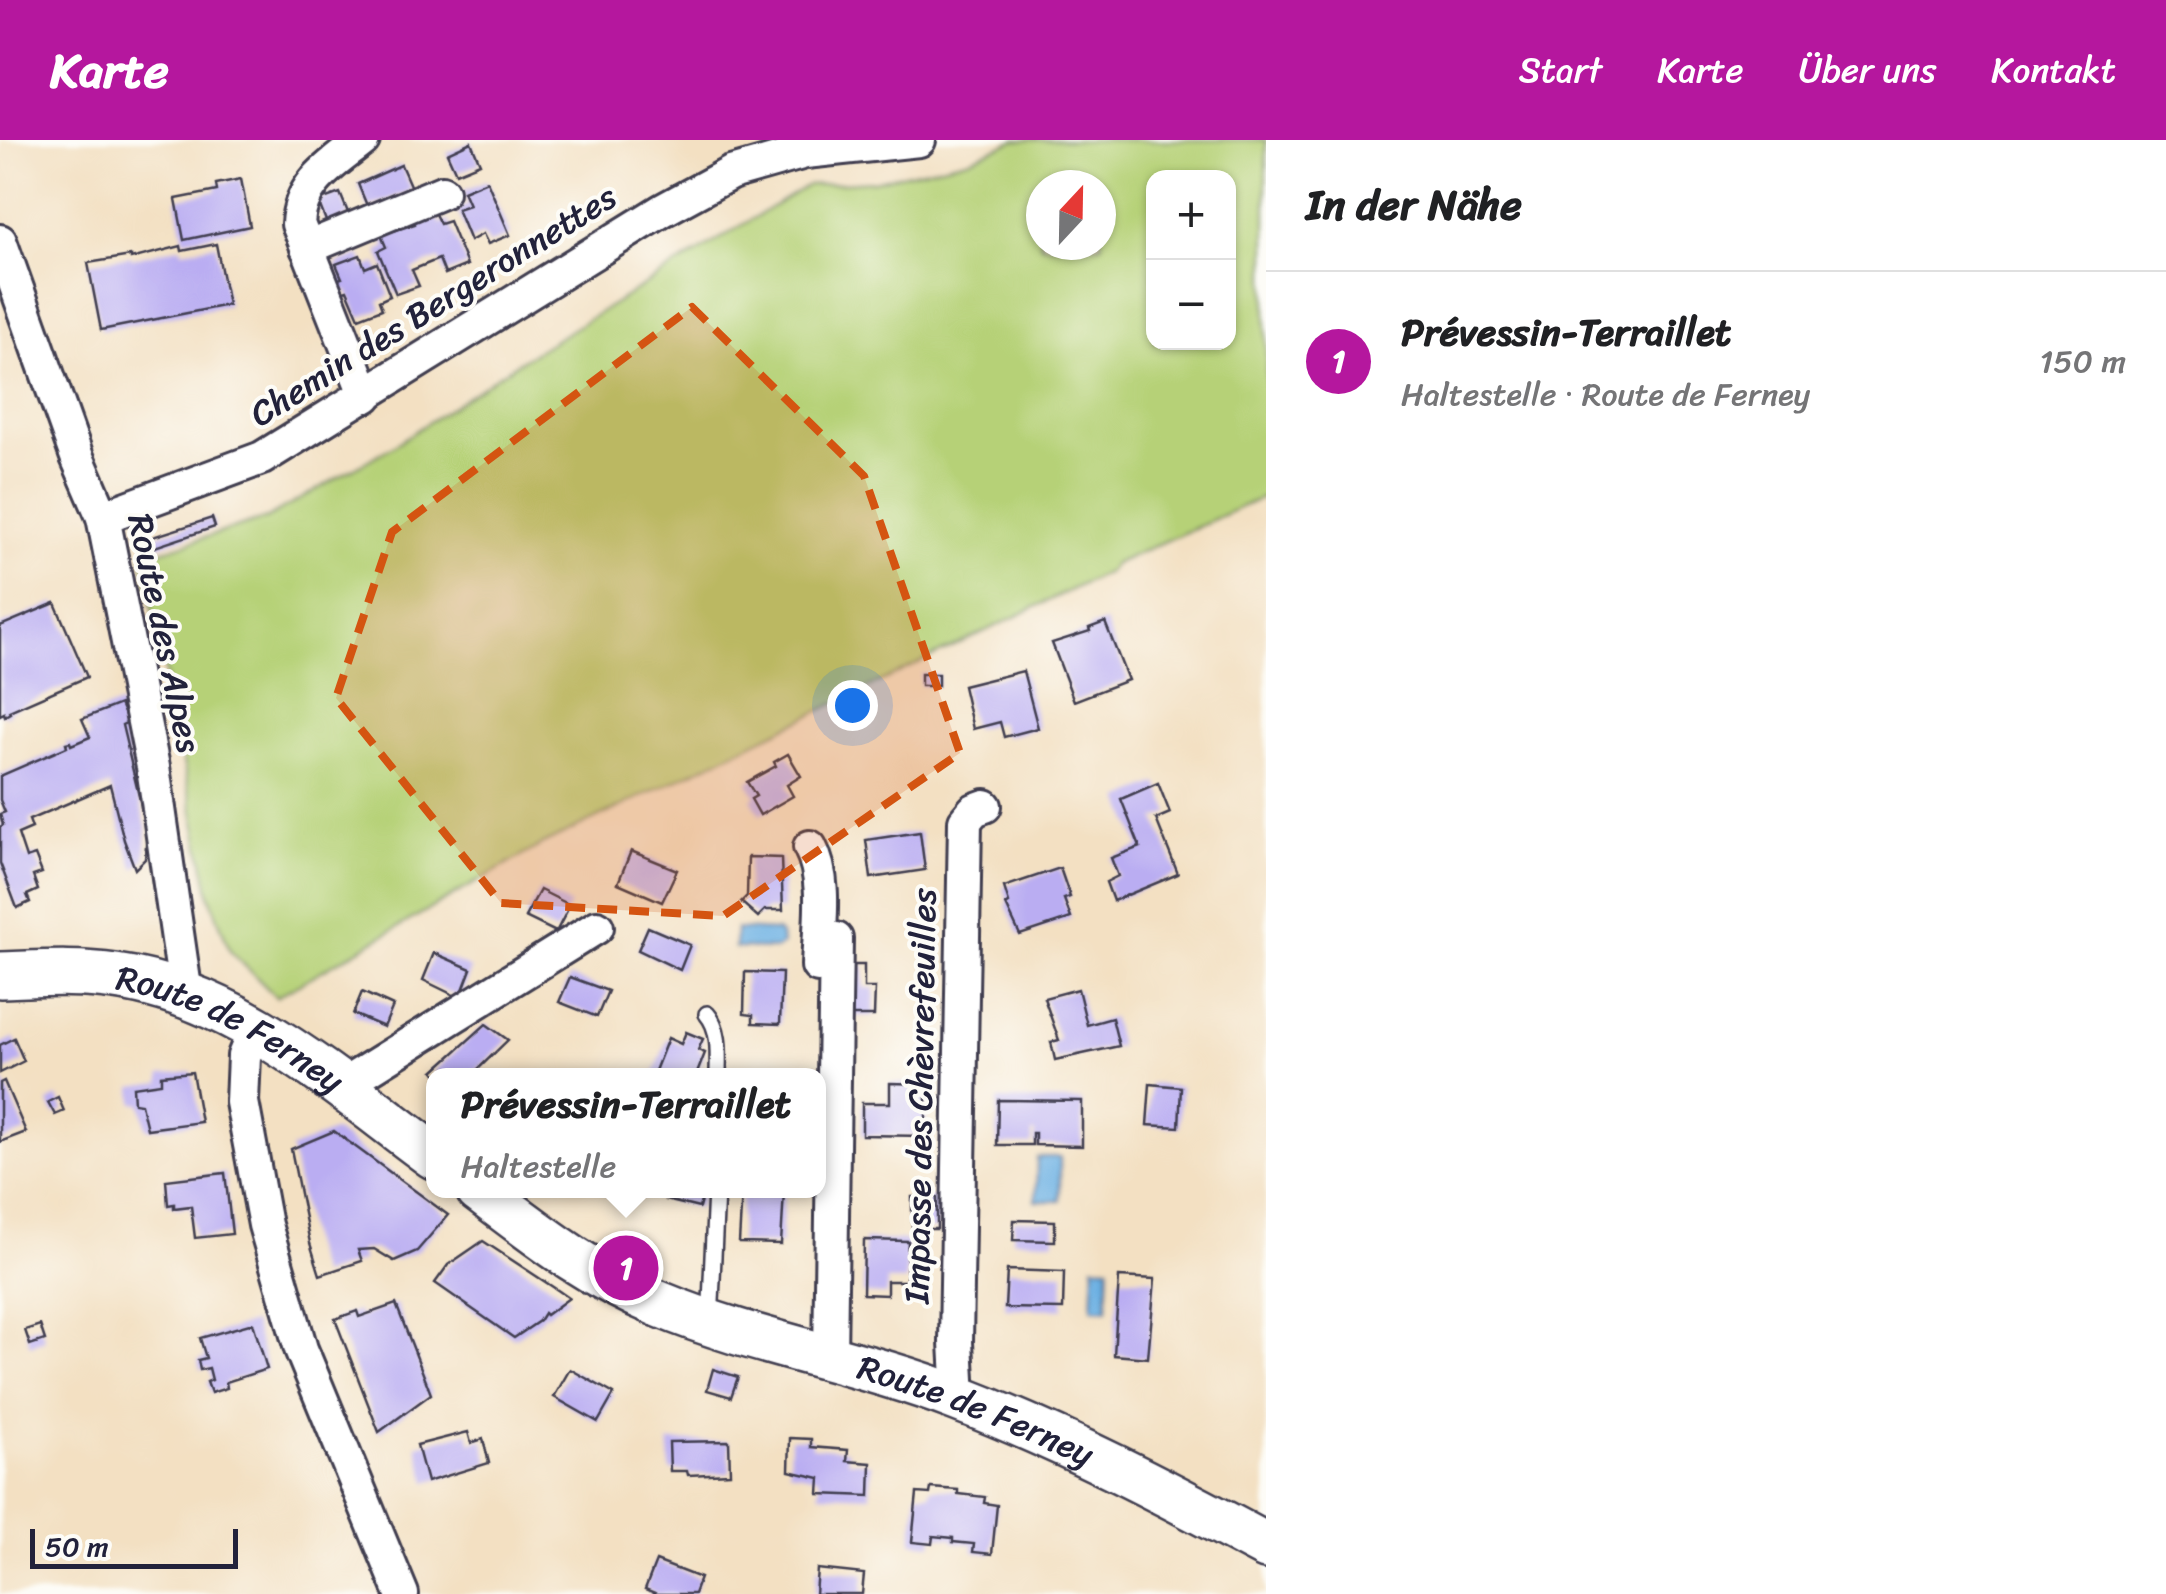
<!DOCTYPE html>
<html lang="de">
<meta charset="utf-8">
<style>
body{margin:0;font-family:Sriracha,sans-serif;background:#f6f6f6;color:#202124}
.controls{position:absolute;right:30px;top:30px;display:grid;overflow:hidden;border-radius:20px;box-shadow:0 2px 8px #0004}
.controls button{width:90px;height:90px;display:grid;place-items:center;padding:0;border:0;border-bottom:2px solid #e0e0e0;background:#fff;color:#202124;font:50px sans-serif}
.compass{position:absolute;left:1026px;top:30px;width:90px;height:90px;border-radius:50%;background:#fff;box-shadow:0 2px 8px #0004;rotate:22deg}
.scale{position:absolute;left:30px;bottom:25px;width:208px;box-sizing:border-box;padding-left:10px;border:5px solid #22223b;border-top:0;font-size:28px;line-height:35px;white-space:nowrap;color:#22223b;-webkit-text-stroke:8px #fdfcf7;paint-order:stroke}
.you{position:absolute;left:852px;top:565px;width:35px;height:35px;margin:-25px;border:8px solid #fff;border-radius:50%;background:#1a73e8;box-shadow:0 0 0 15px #1a73e833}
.badge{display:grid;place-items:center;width:65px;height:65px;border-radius:50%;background:#b5179e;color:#fff;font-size:32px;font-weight:700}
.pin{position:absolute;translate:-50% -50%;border:5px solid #fff;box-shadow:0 2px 10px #0006}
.popup{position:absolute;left:426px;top:928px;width:400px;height:130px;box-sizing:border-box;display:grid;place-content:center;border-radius:20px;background:#fff;filter:drop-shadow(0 2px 8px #0005);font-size:32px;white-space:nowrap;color:#757577}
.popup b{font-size:38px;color:#202124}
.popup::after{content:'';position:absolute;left:50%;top:100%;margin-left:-20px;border:20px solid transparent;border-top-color:#fff}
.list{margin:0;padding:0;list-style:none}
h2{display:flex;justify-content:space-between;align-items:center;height:130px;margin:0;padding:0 40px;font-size:42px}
h2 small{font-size:32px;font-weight:400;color:#757577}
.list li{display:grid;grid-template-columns:65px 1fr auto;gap:30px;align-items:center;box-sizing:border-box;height:180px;padding:0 40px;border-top:2px solid #e0e0e0}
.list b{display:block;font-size:38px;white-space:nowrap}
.list p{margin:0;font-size:32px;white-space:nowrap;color:#757577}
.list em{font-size:32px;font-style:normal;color:#757577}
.map{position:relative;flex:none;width:1266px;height:1454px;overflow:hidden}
header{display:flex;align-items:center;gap:60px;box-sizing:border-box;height:140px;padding:0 50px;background:#b5179e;color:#fff}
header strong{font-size:48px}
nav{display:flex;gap:55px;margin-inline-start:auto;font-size:35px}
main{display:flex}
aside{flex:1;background:#fff}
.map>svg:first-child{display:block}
.green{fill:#b6d177;stroke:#6c7a59;stroke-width:2.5;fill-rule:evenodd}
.water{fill:#6db1e3;stroke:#486a8f;stroke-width:2.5}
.building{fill:#baadf2}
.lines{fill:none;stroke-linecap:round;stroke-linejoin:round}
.lane-casing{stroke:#413e4f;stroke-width:20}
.street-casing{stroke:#413e4f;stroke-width:38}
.secondary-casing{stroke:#413e4f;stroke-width:50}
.lane{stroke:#fff;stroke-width:15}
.street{stroke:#fff;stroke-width:32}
.secondary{stroke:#fff;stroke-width:45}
.marked{fill:#d45411;fill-opacity:0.2;stroke:#d45411;stroke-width:8;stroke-dasharray:20 12;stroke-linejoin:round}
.labels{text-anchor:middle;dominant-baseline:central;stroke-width:8;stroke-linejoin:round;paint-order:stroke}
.street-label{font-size:35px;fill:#22223b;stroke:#fdfcf7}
</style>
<header>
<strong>Karte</strong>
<nav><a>Start</a><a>Karte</a><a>Über uns</a><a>Kontakt</a></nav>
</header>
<main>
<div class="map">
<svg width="1266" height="1454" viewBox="0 0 1266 1454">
<rect width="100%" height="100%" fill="#fdfcf7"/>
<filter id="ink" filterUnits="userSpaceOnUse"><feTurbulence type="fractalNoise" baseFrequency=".01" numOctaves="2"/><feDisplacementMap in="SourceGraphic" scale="20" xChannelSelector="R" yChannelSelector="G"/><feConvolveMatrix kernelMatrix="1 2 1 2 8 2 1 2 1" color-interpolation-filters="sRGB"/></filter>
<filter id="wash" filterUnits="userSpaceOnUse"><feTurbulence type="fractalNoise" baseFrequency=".0048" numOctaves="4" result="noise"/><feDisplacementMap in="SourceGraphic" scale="40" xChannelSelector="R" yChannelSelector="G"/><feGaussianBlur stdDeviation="2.25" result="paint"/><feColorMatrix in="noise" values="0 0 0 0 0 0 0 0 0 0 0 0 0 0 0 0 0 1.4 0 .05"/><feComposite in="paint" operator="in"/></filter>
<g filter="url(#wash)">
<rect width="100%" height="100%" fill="#f3e0c2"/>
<!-- green -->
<path class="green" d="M 1016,0 L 1266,0 L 1266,356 L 1114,424 L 1108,432 L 543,704 L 276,857 L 230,811 L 210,757 L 142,417 L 267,378 L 393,306 L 517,223 L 808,45 L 873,41 L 967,20 ZM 1154,38 L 1228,38 L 1228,202 L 1154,202 ZM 1041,45 L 1101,45 L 1101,105 L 1041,105 Z"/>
<!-- water -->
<g class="water">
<path d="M 736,789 L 777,791 L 781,795 L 782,805 L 776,809 L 735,808 Z"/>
<path d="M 1037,1017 L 1060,1017 L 1060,1061 L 1036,1061 Z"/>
<path d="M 1094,1125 L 1109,1126 L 1107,1169 L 1092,1168 Z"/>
</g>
<g id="blocks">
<!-- building -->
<g class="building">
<path d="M 471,2 L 480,23 L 456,33 L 447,13 Z"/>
<path d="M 401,25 L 412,50 L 368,68 L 358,44 Z"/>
<path d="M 241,39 L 250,86 L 184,100 L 176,59 L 217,51 L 216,44 Z"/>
<path d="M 487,41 L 510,95 L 488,104 L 483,94 L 470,101 L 457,69 L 469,65 L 463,51 Z"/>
<path d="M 340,53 L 349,75 L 328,86 L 318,61 Z"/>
<path d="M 434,72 L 440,84 L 449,81 L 467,125 L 445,134 L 439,119 L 412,130 L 419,146 L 396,154 L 378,111 L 386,107 L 381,95 L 415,84 L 414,80 Z"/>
<path d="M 216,104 L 228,165 L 101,190 L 88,123 L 131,116 L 131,119 L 181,106 L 182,111 Z"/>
<path d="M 360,115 L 365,128 L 377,123 L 390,156 L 379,161 L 382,169 L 359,178 L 347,150 L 340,152 L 335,140 L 342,138 L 336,124 Z"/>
<path d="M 212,378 L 215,387 L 146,410 L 143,400 Z"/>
<path d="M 55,463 L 87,537 L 9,571 L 10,573 L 5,576 L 4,573 L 0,575 L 0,486 Z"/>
<path d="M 1105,482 L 1128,540 L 1074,561 L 1052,503 L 1090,491 L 1089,488 Z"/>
<path d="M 1023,531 L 1038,588 L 1004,597 L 1000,582 L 973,589 L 963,546 Z"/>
<rect x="921" y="534" width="17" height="12"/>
<path d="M 120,564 L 128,582 L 122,585 L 147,690 L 145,719 L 135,729 L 124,700 L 110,645 L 29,680 L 32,688 L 18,694 L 26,718 L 35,715 L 42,733 L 33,736 L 38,750 L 27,755 L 30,762 L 17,768 L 0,723 L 0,687 L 3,685 L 0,674 L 5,672 L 0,660 L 0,636 L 67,607 L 66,603 L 70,602 L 71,605 L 90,597 L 82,579 Z"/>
<path d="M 788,614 L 801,636 L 787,645 L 793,656 L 760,675 L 751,659 L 756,656 L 747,642 L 776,626 L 774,622 Z"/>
<path d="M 1158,643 L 1170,673 L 1156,679 L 1178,734 L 1113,761 L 1106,742 L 1118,736 L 1111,718 L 1140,707 L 1121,659 Z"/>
<path d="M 920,692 L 925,730 L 871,738 L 866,700 Z"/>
<path d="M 631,711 L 677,730 L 662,762 L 618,743 Z"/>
<path d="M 748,717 L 781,718 L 783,770 L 765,770 L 758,777 L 741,762 L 747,756 Z"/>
<path d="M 1060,728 L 1070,757 L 1064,759 L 1071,778 L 1020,795 L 1006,765 L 1009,763 L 1004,747 Z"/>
<path d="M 540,750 L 570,765 L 556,792 L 525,777 Z"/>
<path d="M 648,787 L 690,805 L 680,830 L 638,810 Z"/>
<path d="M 434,813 L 471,829 L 460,858 L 423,840 Z"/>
<path d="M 848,825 L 864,825 L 864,848 L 875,848 L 874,876 L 847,876 Z"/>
<path d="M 745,832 L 782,833 L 780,884 L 753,883 L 753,875 L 744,874 Z"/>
<path d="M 570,837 L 608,851 L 597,877 L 559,862 Z"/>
<path d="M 1078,849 L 1087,885 L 1112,878 L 1119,906 L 1055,920 L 1051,902 L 1059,900 L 1044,858 Z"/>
<path d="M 362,852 L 393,866 L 384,887 L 353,874 Z"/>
<path d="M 486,884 L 508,900 L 471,936 L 438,936 L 434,931 Z"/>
<path d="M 686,892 L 703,899 L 698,910 L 705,913 L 696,936 L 653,936 L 668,898 L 681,904 Z"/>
<path d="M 14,898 L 24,921 L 0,933 L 0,905 Z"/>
<path d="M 192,932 L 201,982 L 147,989 L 141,964 L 134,963 L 133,947 L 161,943 L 161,935 Z"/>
<path d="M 4,941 L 26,992 L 0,1002 L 0,943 Z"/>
<path d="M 890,943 L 926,944 L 926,996 L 862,995 L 862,963 L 890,963 Z"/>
<path d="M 1150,944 L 1181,947 L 1179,987 L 1147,985 Z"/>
<path d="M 58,957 L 64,971 L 55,975 L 48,962 Z"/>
<path d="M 998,960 L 1082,961 L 1082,1006 L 1035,1005 L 1035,993 L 1032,993 L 1032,1005 L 997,1005 Z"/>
<path d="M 334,991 L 448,1075 L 417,1111 L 394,1121 L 374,1109 L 358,1110 L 362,1121 L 320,1135 L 310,1103 L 291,1009 Z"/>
<path d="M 225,1033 L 232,1094 L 195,1098 L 191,1066 L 174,1068 L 174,1064 L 168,1065 L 166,1040 Z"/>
<path d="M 668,1050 L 704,1050 L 699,1068 L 666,1060 Z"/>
<path d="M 742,1050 L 784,1051 L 781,1104 L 739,1103 Z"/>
<rect x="912" y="1057" width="25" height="32"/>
<path d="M 1014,1080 L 1055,1081 L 1055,1101 L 1013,1100 Z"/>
<path d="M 864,1100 L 908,1101 L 906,1141 L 887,1141 L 887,1155 L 863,1154 Z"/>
<path d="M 483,1101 L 559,1151 L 569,1158 L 546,1175 L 544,1173 L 539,1181 L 514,1198 L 435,1143 L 448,1125 Z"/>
<path d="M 1007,1130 L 1064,1132 L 1063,1169 L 1005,1168 Z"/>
<path d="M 1119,1137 L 1155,1139 L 1148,1218 L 1114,1215 Z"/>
<path d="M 396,1164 L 431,1254 L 379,1292 L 335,1179 L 357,1171 L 359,1177 Z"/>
<path d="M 253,1183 L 267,1229 L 226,1242 L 227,1248 L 211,1253 L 207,1242 L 212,1240 L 209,1228 L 200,1230 L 198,1220 L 206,1218 L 200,1198 Z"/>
<path d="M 40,1185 L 45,1200 L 30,1205 L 25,1190 Z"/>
<path d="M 570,1229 L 614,1254 L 598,1282 L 554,1257 Z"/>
<path d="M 713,1229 L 738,1237 L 731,1257 L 707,1250 Z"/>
<path d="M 468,1292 L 471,1303 L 483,1299 L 489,1323 L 427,1342 L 417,1305 Z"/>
<path d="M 790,1298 L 811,1299 L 811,1307 L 848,1310 L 847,1321 L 871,1323 L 870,1356 L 819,1354 L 820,1338 L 789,1331 Z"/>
<path d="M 729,1301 L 730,1333 L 688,1335 L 687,1331 L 670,1331 L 669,1302 Z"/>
<path d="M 931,1348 L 958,1350 L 958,1354 L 985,1357 L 984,1363 L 997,1365 L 992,1414 L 973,1412 L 974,1404 L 953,1402 L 953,1398 L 933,1396 L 932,1404 L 912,1402 L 917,1353 L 930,1354 Z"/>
<path d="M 656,1421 L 700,1438 L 694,1454 L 657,1454 L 645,1449 Z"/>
<path d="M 817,1429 L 864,1434 L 862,1454 L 815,1454 Z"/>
</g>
</g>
</g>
<g filter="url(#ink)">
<use href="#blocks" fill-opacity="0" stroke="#413e4f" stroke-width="2.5"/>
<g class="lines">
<!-- lane casing -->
<g class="lane-casing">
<g id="lane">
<path d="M 707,874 C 721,890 718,915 718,936"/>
<path d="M 711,1162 L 716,1050"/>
</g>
</g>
<!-- street casing -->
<g class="street-casing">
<g id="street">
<path d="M 363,0 C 332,25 300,42 298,84 L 366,256"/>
<path d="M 0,101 L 77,317 L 103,377 L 153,627 L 186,855"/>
<path d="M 307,108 L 442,52"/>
<path d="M 103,377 L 262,318 L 663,70 L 731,33 L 805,12 L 919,0"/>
<path d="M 810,707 C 828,740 819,789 818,826"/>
<path d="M 255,889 L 244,916 L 242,962 L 265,1085 L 301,1209 L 402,1454"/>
<path d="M 343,950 L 356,937 L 597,787"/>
<path d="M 830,1217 L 836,799"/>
<path d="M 959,1258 L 956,1202 L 965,681 L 974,670 L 985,666"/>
</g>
</g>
<!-- secondary casing -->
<g class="secondary-casing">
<g id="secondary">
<path id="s1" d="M 0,835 C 38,834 77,831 115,837 C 238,854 337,945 434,1016"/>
<path id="s2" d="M 479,1050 C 540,1096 587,1134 659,1164 C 755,1204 859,1220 957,1258 C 1064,1299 1165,1352 1266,1406"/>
</g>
</g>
<!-- lane -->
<use href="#lane" class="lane"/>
<!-- street -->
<use href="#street" class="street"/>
<!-- secondary -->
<use href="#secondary" class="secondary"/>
</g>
</g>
<!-- marked area -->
<path class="marked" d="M 692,167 L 864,336 L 960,613 L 723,776 L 501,763 L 336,558 L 392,392 Z"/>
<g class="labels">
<!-- street labels -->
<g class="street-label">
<text transform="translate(433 165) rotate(-32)">Chemin des Bergeronnettes</text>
<text transform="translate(165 493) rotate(78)">Route des Alpes</text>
<text stroke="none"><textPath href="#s1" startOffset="242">Route de Ferney</textPath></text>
<text transform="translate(920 956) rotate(-89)">Impasse des Chèvrefeuilles</text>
<text stroke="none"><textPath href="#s2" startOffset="548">Route de Ferney</textPath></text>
</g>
</g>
</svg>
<div class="controls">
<button>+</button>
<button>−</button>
</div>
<svg class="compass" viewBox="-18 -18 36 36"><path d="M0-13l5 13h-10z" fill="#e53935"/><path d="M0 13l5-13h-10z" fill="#757577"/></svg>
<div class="scale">50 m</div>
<div class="you"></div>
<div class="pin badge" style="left:626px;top:1128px">1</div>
<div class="popup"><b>Prévessin-Terraillet</b>Haltestelle</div>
</div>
<aside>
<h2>In der Nähe<small></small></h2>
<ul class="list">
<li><span class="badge">1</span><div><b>Prévessin-Terraillet</b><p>Haltestelle · Route de Ferney</p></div><em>150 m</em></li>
</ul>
</aside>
</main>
